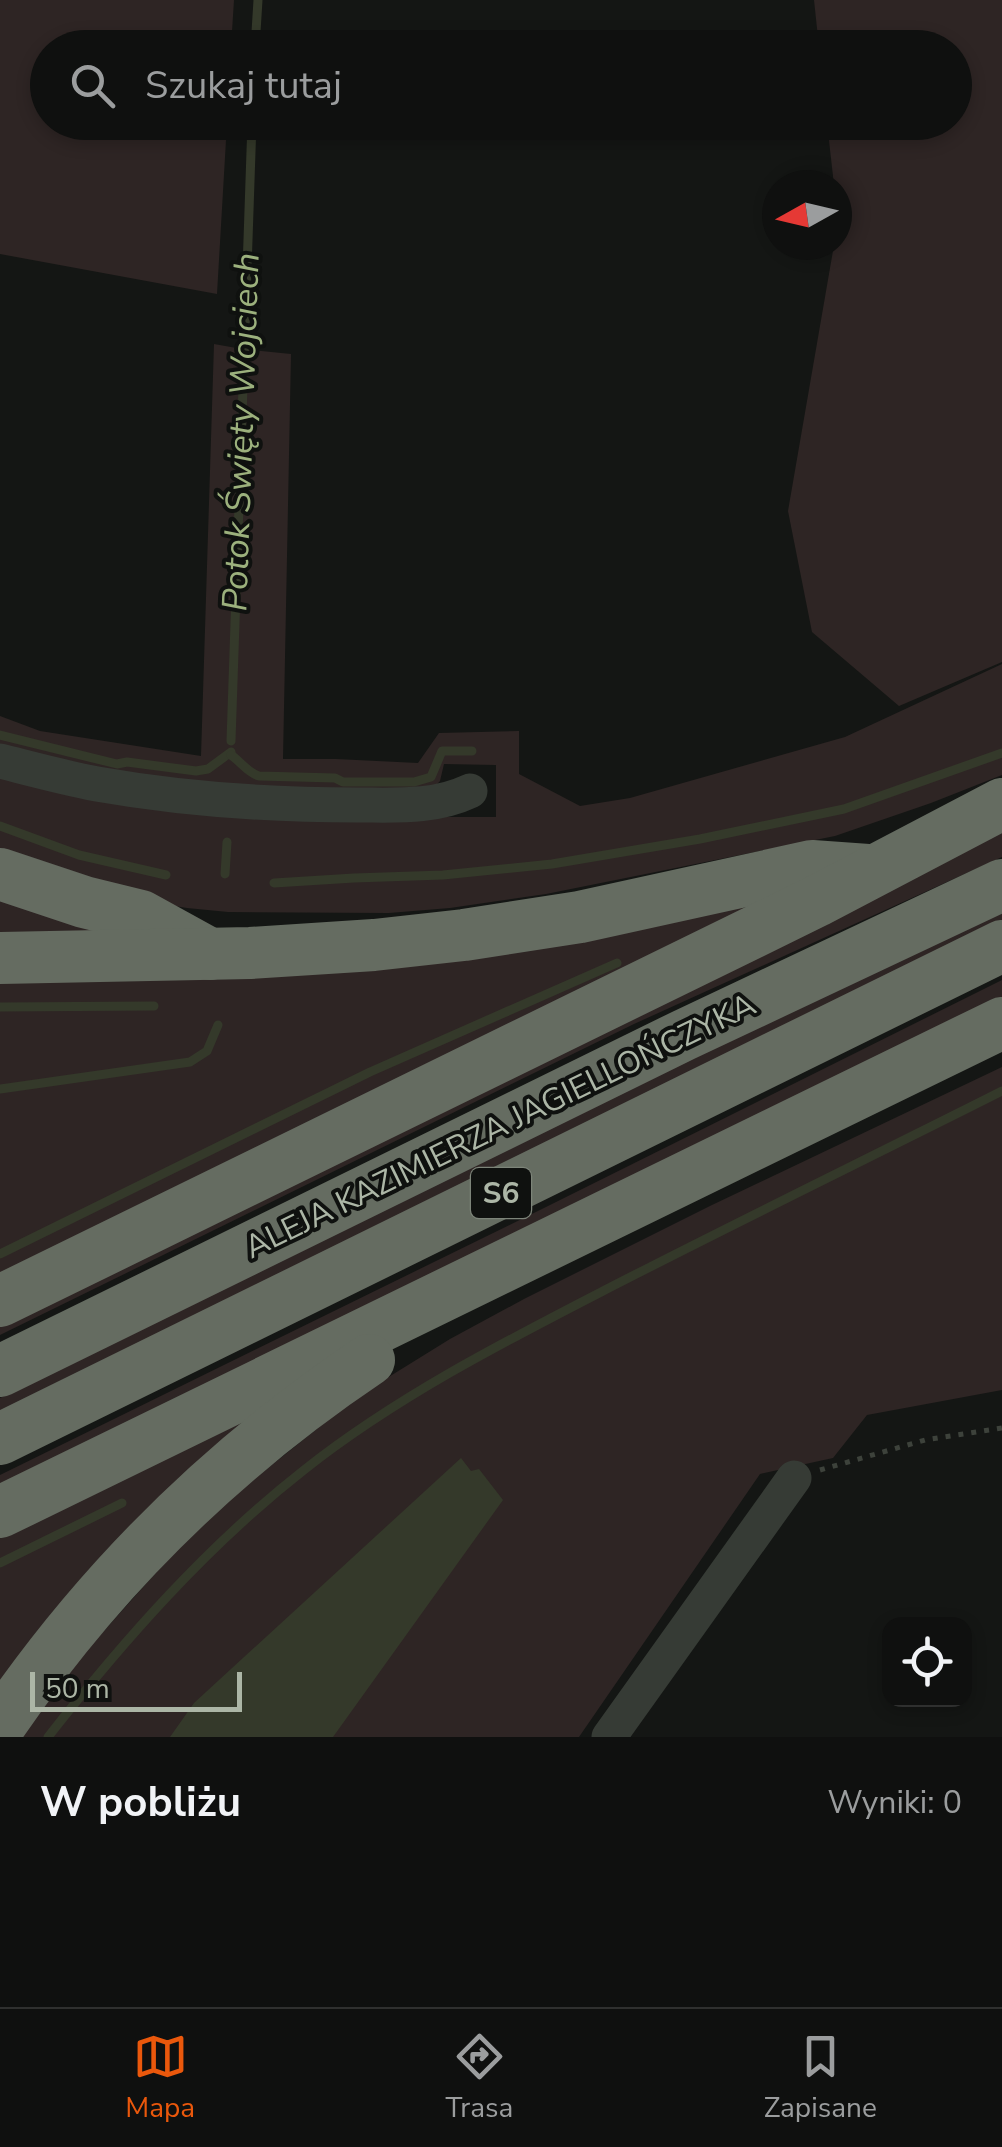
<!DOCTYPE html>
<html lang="pl">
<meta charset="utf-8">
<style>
body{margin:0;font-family:"Nunito Sans",sans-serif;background:#181918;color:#f1f3f6}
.controls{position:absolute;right:30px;bottom:30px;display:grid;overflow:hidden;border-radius:20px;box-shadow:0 5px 15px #0003}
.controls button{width:90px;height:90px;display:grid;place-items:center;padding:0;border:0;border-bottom:2px solid #2f302f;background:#0f100f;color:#f1f3f6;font:50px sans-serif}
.compass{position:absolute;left:762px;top:170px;width:90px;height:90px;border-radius:50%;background:#0f100f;box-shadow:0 5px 15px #0003;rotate:262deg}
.scale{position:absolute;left:30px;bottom:25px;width:212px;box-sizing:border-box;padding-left:10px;border:5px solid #acb6a6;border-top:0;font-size:28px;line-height:35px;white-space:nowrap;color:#acb6a6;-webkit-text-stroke:8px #0f110f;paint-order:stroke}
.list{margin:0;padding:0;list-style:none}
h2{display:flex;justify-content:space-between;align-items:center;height:130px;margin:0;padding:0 40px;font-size:42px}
h2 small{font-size:32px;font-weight:400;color:#9b9d9e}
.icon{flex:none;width:55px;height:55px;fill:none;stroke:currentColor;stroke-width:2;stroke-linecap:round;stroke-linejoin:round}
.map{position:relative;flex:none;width:1002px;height:1737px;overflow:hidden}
.search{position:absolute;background:#0f100f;box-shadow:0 5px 15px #0003;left:30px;right:30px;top:30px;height:110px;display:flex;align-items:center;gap:25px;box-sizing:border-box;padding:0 35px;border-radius:55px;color:#9b9d9e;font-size:38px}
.sheet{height:270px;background:#0f100f}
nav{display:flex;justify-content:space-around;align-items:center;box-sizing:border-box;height:140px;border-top:2px solid #2f302f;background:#0f100f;font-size:28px;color:#9b9d9e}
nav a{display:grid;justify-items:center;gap:5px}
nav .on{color:#ea580c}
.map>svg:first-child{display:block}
.green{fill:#2e2524}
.water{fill:#34392a}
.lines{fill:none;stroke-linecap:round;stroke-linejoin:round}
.stream{stroke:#34392a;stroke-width:9}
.path{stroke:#3d423b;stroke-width:5;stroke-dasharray:5 8;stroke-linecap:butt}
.minor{stroke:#363b35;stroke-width:35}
.highway{stroke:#656c61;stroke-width:52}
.labels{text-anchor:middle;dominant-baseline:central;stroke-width:8;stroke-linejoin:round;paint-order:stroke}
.shield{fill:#0f110f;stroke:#7d8479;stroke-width:2.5}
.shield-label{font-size:30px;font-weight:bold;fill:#acb6a6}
.street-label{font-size:32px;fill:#acb6a6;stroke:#0f110f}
.water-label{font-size:35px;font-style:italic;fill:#9cb17d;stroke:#0f110f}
</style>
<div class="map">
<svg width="1002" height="1737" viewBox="0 0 1002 1737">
<rect width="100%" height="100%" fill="#141614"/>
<!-- green -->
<g class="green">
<path d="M 0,0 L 234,0 L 231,47 L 48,48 L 48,122 L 227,123 L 217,294 L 0,254 Z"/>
<path d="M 814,0 L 1002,0 L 1002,662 L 899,706 L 812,632 L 788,511 L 834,245 L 837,245 L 837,185 L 834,185 L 827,123 L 954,122 L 954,48 L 819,47 Z"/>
<path d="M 214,344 L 242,349 L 291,354 L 283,759 L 336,759 L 418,763 L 439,733 L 519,731 L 519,774 L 580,806 L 630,798 L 845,737 L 1002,664 L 1002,775 L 931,803 L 835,836 L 546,894 L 450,908 L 389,913 L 228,912 L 187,908 L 150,902 L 0,857 L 0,772 L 305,817 L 496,817 L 496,765 L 444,764 L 440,781 L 430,792 L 247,794 L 0,750 L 0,716 L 40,731 L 201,756 Z"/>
<path d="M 1002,817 L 1002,857 L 634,1024 L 0,1335 L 0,1315 Z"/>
<path d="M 806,878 L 0,1287 L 0,976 Z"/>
<path d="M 0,885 L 142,931 L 0,935 Z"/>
<path d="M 1002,907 L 1002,922 L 0,1412 L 0,1398 Z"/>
<path d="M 1002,980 L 1002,1006 L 0,1494 L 0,1475 L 546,1207 Z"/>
<path d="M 1002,1067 L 1002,1390 L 867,1415 L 833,1458 L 760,1474 L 579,1737 L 20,1737 L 61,1679 L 203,1520 L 358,1396 L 450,1339 L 524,1299 L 712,1205 Z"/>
<path d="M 270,1399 L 0,1696 L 0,1532 Z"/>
</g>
<!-- water -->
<path class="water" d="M 461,1458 L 471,1471 L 479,1469 L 503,1500 L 333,1737 L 170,1737 L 194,1703 Z"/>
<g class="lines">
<!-- stream -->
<g class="stream">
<path d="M 255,48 L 258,0"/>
<path d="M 0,735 L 117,764 L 127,762 L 196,771 L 208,769 L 231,752"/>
<path d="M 231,741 L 252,122"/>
<path d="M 231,755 C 241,762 248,773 259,776 L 335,778 L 343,782 L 414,782 L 431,777 L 442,751 L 472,751"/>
<path d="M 0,826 L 79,855 L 166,875"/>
<path d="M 225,874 L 227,842"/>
<path d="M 274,883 L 354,878 L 443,875 L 552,864 L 700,839 L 844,809 L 1002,753"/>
<path d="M 0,1007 L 154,1006"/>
<path d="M 0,1089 L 190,1062 L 207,1051 L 218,1025"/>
<path d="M 0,1254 L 370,1072 L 617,963"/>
<path d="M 0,1563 L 122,1503"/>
<path d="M 48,1737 C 124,1640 207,1546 304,1470 C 395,1398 500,1344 603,1291 C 735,1223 869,1158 1002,1091"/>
</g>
<!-- path -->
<path class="path" d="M 820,1470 L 925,1440 L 1002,1428"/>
<!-- minor -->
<g class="minor">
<path d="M 0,761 C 32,769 65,778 97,784 C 182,799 271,805 357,805 C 396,805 434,808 470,791"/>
<path d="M 609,1737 L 794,1478"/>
</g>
<!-- highway -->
<g class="highway">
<path d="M 0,874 L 84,902 L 141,916 L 210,954"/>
<path d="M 0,958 L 250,953 L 374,945 L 464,935 L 580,917 L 812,866 L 868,870"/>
<path d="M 0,1301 L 817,901 L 1002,804"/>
<path d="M 0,1371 L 684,1035 L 1002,885"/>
<path d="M 0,1439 L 1002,946"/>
<path d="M 0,1512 L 1002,1023"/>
<path d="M 0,1725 C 99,1580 223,1458 369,1360"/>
</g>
</g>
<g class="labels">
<!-- shield labels -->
<rect class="shield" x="471" y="1168" width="60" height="50" rx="8"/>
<g class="shield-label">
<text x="501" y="1193">S6</text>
</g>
<!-- street labels -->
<g class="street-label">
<text transform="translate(500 1126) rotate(-26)">ALEJA KAZIMIERZA JAGIELLOŃCZYKA</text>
</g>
<!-- water labels -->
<g class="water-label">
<text transform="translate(241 432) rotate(-88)">Potok Święty Wojciech</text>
</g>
</g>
</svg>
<div class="controls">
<button><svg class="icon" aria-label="locate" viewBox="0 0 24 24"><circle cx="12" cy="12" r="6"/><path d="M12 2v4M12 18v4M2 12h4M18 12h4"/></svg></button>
</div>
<svg class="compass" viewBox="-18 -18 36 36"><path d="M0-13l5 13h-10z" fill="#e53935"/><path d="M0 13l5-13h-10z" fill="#9b9d9e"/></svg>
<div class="scale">50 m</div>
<div class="search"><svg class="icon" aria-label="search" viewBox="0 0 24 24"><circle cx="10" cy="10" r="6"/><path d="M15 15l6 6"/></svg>Szukaj tutaj</div>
</div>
<section class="sheet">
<h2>W pobliżu<small>Wyniki: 0</small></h2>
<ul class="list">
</ul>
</section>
<nav>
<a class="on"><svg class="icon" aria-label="map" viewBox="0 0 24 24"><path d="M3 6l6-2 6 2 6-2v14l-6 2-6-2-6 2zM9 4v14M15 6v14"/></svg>Mapa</a>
<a><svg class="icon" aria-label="directions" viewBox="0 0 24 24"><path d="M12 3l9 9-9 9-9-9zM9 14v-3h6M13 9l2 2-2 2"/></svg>Trasa</a>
<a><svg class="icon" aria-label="saved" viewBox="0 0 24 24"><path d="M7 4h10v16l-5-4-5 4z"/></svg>Zapisane</a>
</nav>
